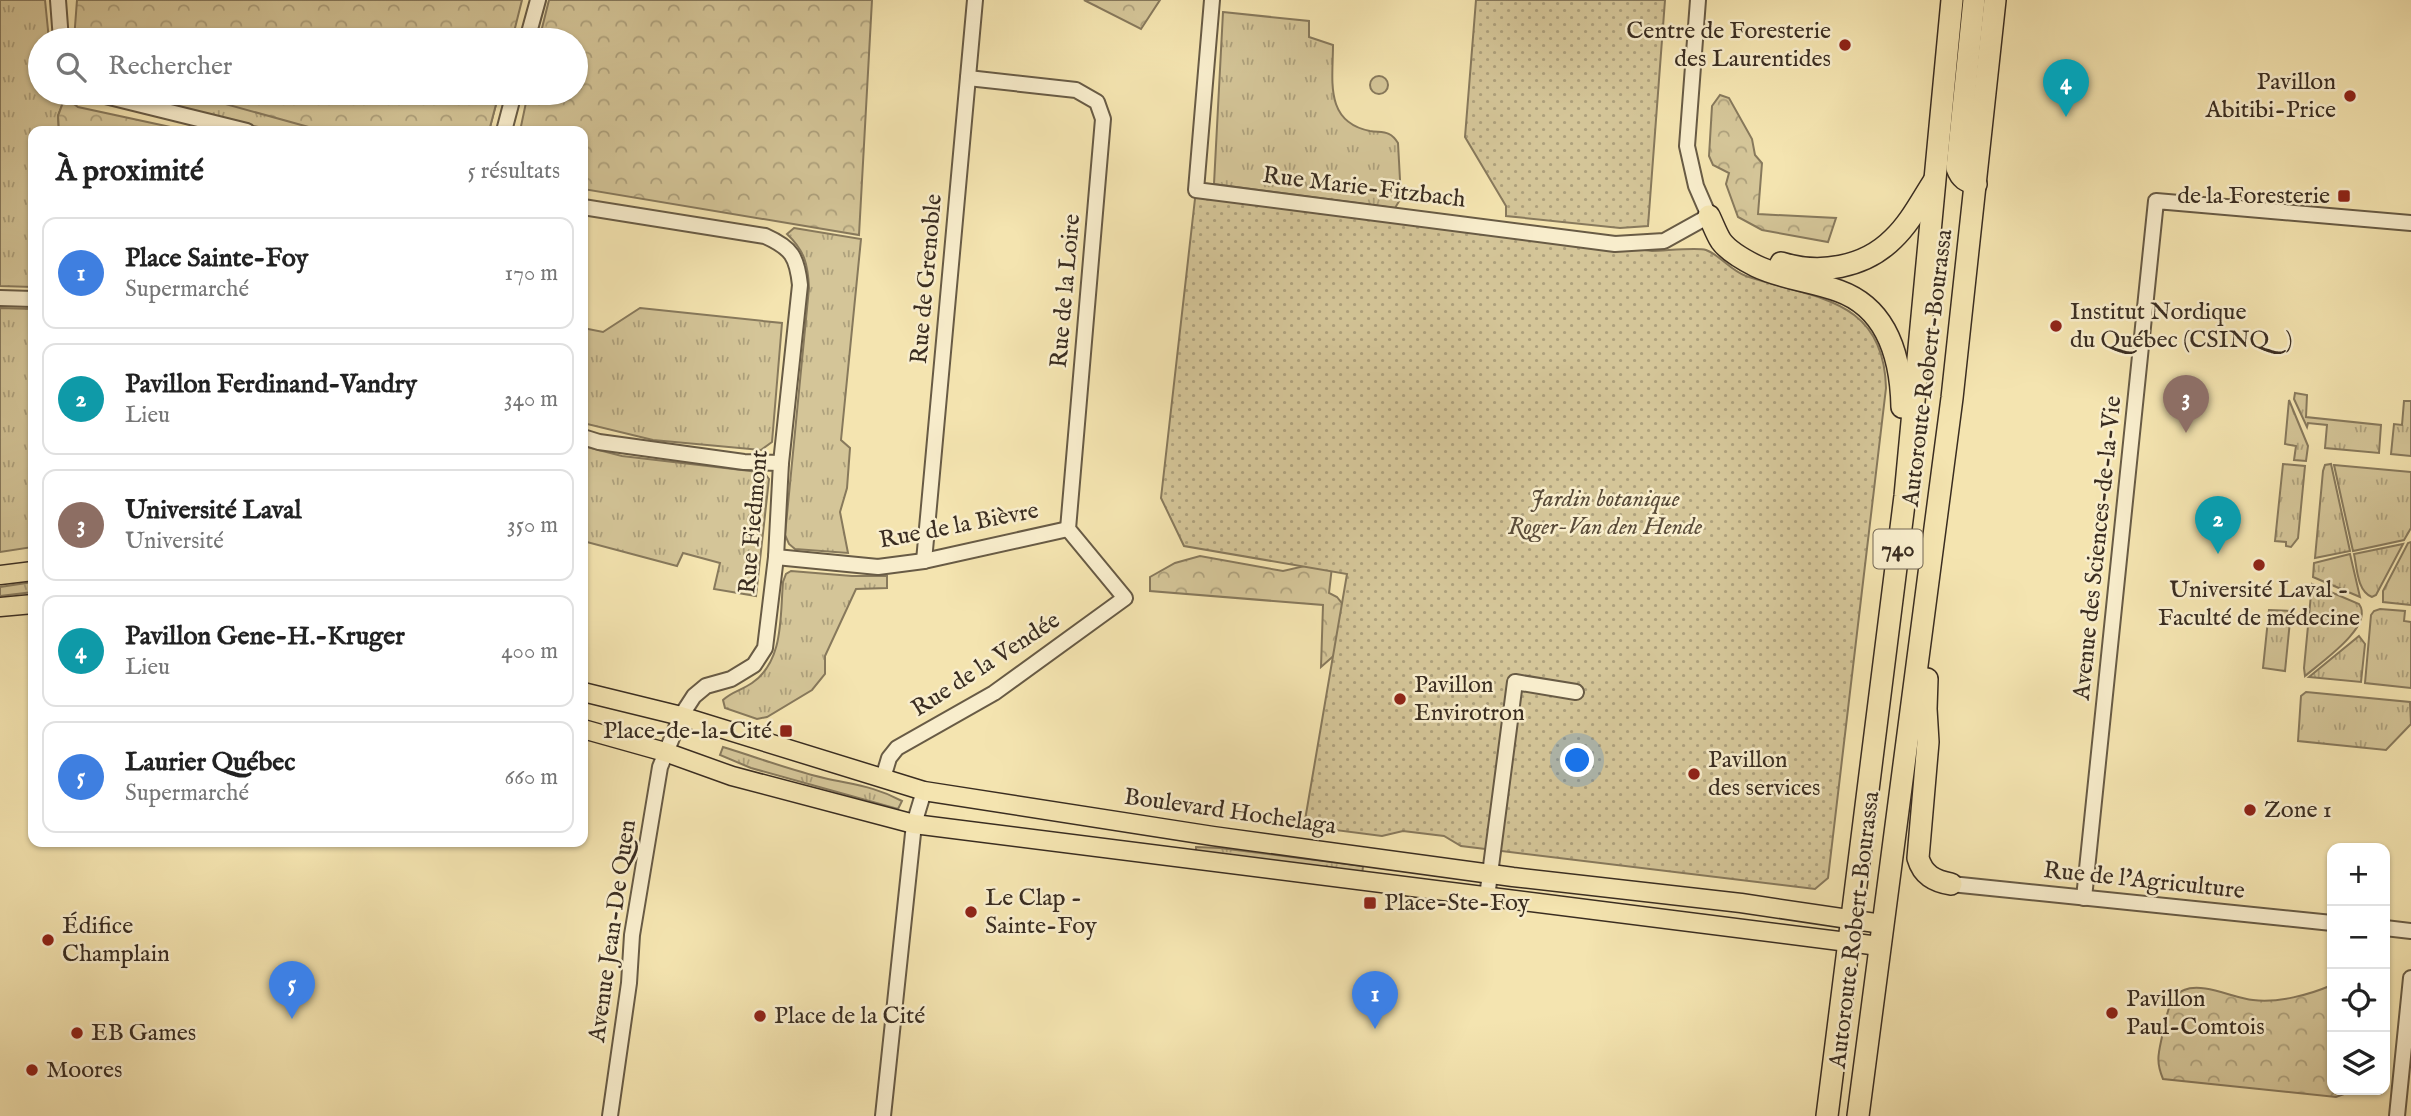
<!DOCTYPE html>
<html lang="fr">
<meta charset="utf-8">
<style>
body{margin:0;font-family:"IM FELL English",serif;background:#f6f6f6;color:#222}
.controls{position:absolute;right:21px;bottom:21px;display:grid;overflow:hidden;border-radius:14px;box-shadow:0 2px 5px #0004}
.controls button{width:63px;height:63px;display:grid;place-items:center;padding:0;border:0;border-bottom:2px solid #e0e0e0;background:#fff;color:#222;font:35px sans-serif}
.you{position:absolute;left:1578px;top:761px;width:24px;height:24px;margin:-18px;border:5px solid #fff;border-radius:50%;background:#1a73e8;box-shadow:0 0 0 10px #1a73e833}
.badge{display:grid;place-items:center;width:46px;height:46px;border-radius:50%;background:#8f2418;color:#fff;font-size:23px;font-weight:700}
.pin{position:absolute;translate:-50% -58px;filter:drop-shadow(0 2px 4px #0008)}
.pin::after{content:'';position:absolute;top:37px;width:24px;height:21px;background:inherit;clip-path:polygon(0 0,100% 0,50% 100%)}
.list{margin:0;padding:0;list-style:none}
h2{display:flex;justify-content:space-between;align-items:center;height:91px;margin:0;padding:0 28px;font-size:30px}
h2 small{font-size:23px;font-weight:400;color:#767676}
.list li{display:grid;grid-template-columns:46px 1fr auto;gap:21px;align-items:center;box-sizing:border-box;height:112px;margin:0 14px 14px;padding:0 14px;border:2px solid #e0e0e0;border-radius:14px}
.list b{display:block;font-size:26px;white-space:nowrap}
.list p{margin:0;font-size:23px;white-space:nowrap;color:#767676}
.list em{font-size:23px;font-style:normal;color:#767676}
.icon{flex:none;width:38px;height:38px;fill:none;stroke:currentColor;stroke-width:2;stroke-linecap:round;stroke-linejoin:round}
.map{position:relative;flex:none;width:2411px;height:1116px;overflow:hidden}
.search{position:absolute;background:#fff;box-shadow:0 2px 5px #0004;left:28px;top:28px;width:560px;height:77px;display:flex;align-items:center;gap:18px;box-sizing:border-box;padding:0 24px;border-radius:38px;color:#767676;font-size:26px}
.panel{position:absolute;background:#fff;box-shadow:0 2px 5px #0004;left:28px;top:126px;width:560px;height:721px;border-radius:14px}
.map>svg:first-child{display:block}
.grass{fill:url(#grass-tufts);stroke:#87795c;stroke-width:2}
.forest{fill:url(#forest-crowns);stroke:#87795c;stroke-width:2}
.garden{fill:url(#garden-dots);stroke:#87795c;stroke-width:2}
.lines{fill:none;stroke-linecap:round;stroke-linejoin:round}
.minor-casing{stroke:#685b45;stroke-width:18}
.major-casing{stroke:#3a2d21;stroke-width:21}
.highway-casing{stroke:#3a2d21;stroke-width:24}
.minor{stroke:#f8edcc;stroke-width:14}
.major{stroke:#f4e4b0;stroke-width:18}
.highway{stroke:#f4e4b0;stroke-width:21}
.poi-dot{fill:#8f2418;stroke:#f8edcc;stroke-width:2.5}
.labels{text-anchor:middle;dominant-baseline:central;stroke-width:5;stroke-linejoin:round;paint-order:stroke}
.shield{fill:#f8edcc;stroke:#736754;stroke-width:2}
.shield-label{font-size:23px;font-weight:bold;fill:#3a2d21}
.poi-label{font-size:24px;fill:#3a2d21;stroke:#f8edcc;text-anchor:start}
.street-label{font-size:24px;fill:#3a2d21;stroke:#f8edcc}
.park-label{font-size:24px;font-style:italic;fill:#594b39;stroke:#f8edcc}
</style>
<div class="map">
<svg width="2411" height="1116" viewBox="0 0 2411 1116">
<defs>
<pattern id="grass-tufts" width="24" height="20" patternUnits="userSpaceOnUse" patternTransform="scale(1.75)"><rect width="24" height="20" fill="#d4c598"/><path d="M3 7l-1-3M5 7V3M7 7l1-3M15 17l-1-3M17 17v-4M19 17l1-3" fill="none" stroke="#ada07c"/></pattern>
<pattern id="forest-crowns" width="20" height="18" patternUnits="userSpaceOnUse" patternTransform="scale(1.75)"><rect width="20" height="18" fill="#d4c598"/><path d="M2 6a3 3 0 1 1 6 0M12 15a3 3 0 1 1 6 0" fill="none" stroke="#ada07c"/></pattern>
<pattern id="garden-dots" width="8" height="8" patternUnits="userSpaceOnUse" patternTransform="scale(1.75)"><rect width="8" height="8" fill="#d4c598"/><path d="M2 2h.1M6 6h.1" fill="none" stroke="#ada07c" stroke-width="1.8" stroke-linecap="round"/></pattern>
</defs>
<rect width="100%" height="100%" fill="#f4e4b0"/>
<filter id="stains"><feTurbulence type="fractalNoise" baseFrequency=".00286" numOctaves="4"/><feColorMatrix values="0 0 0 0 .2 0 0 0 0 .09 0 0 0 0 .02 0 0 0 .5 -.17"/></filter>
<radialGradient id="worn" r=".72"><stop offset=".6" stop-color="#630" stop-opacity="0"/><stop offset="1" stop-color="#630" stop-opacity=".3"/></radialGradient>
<!-- grass -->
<g class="grass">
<path d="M 0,0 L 45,0 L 49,40 L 40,40 L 40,93 L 62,93 L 65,97 L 58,116 L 59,131 L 33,131 L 33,287 L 0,286 Z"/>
<path d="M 1223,12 L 1309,21 L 1309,37 L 1333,45 C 1333,80 1324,122 1370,131 C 1383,133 1390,130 1398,143 L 1401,198 L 1395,208 L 1214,184 Z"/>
<circle cx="1379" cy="85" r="9"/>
<path d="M 108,93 L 499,93 L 489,131 L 276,131 Z"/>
<path d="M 794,228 L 861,239 L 841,440 L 850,448 L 847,488 L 840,512 L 848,553 L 795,549 L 789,544 L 785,535 L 809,288 C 808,265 805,251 787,234 Z"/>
<path d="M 0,308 L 33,309 L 33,547 L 0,552 Z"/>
<path d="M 640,308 L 782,323 L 772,442 L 761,450 L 653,440 L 583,423 L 583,328 L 603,332 Z"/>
<path d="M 2295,393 L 2307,395 L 2306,417 L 2381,425 L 2379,453 L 2325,448 L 2327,425 L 2308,423 L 2307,427 L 2294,399 Z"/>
<path d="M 2289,400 L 2308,446 L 2306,461 L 2294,460 L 2296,446 L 2285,444 Z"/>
<path d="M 2404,401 L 2411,401 L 2411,456 L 2391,454 L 2394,424 L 2402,425 Z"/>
<path d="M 583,446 L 622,456 L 759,472 L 766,475 L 769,479 L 756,596 L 714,589 L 720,563 L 683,553 L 677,566 L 583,541 Z"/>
<path d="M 2283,464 L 2305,466 L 2298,538 L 2291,547 L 2286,546 L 2286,542 L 2275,541 Z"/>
<path d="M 2331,464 L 2350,551 L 2315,558 L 2323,471 L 2325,465 Z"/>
<path d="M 2334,465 L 2411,472 L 2411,528 L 2404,540 L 2353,551 Z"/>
<path d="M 2411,542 L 2411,605 L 2383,602 L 2383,591 L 2408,543 Z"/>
<path d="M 2403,544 L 2376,595 L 2372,597 C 2357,591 2357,568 2354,554 Z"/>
<path d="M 2350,554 L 2360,597 L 2313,577 L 2314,563 Z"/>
<path d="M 791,571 L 852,576 L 887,576 L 887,588 L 856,589 L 825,656 L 825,674 L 812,690 L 767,717 L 757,719 L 725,708 L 723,700 C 731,692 742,690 752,683 C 784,661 780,617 783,582 L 786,574 Z"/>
<path d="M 33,582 L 33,592 L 0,596 L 0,587 Z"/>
<path d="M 2312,584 L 2359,604 C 2375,626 2320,663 2305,676 L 2304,668 Z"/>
<path d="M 2380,609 L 2405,611 L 2404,621 L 2411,622 L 2411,688 L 2365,683 L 2371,615 L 2374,611 Z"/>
<path d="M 2269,610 L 2291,611 L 2285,671 L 2263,668 Z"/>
<path d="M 2359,636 L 2365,644 L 2361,682 L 2309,677 Z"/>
<path d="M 2306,692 L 2410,702 L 2411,724 L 2386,750 L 2298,741 L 2301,696 Z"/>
<path d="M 723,747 C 756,757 790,770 824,778 C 854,785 874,786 902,801 L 898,809 L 751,768 L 720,755 Z"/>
<path d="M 1196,847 L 1220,848 L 1363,866 L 1362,875 L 1196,854 Z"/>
</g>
<!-- forest -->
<g class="forest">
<path d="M 77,0 L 522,0 L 512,40 L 74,40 Z"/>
<path d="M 549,0 L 872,0 L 859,235 L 583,189 L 583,131 L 520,131 L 528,93 L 576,93 L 576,40 L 539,40 Z"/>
<path d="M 1084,0 L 1160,0 L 1141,29 Z"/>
<path d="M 186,93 L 499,93 L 489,131 L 323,131 Z"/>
<path d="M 1720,95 L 1729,98 L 1752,139 L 1755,155 L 1762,163 L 1758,214 L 1836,218 L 1828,242 L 1762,230 L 1738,217 L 1726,184 L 1729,173 L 1713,165 L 1709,156 L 1712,106 Z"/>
<path d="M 65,97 L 78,107 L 189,131 L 59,131 L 58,116 Z"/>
<path d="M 1351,399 L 1329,593 L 1337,597 L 1348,611 L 1338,652 L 1321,667 L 1323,605 L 1150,591 L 1150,577 L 1175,563 L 1200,556 L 1283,571 L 1305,566 Z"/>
<path d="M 2332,985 L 2332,1090 L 2348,1090 L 2347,1093 L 2336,1097 L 2163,1079 C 2155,1060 2159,1052 2163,1032 C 2166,1019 2169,995 2184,990 C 2203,982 2233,998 2253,1000 C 2278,1003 2309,995 2332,985 Z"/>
</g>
<!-- garden -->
<g class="garden">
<path d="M 1476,0 L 1665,0 L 1648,226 L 1620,228 L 1506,216 L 1506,206 L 1465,137 Z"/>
<path d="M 1196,190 L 1652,251 C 1664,251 1697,247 1706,250 C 1720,255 1731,271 1746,276 C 1814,299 1884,297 1886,388 L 1828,878 L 1815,889 L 1461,846 L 1444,836 L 1403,831 L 1382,836 L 1304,826 L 1347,574 L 1184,546 L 1161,498 Z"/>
</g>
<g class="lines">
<!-- minor casing -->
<g class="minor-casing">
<g id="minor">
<path d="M 58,0 L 61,40"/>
<path d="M 1212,0 L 1196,190 L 1615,244 L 1664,241 L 1709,216 L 1696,186 L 1687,146 L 1698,0"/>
<path d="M 527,40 L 538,0"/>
<path d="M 93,93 L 247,131"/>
<path d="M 504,131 L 514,93"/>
<path d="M 583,207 L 765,236 C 792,248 797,257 800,285 L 781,463 L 776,557 L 765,648 L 754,665 L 731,679 L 706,686 L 694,696 L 681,716 L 660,767 L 632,935 L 629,983 L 610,1116"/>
<path d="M 0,298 L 33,299"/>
<path d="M 583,437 L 599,442 L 744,462 L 781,463"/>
<path d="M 776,557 L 878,567 L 924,561 L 1068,529"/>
<path d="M 924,561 L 975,0"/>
<path d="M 883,778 L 889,758 L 897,748 L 994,693 L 1125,598 L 1068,529 L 1103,119 L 1097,102 L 1076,90 L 968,78"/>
<path d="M 1951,884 L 2332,923"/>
<path d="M 1487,897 L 1515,682 L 1576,692"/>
<path d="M 2084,898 L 2156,201 L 2411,223"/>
<path d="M 2385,928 L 2411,931"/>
<path d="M 883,1116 L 914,824 L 924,791"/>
<path d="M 2397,1116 L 2411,978"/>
</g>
</g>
<!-- major casing -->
<g class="major-casing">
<g id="major">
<path d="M 0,575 L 33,571"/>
<path d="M 0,607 L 33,604"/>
<path d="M 583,692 L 681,716 L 924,791 L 1213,836 L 1513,877 L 1741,903 L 1882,924"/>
<path d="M 583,729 L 665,752 L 732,776 L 914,824 L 1879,946"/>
</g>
</g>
<!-- highway casing -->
<g class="highway-casing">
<g id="highway">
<path d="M 1974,0 L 1957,168 C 1961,179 1966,181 1976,184"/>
<path d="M 1709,216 C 1713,224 1716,233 1721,241 C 1729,252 1744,260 1756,266 C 1783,279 1812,281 1839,291 C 1889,309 1901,360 1902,407"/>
<path d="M 1781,263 C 1819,275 1864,268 1893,239 C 1910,223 1921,201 1934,181"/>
<path d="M 1927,679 L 1926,709 L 1928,742 L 1918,858 C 1923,875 1934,881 1951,884"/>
<path d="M 1827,1116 L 1905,496 L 1952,0"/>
<path d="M 1858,1116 L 1952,398 L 1995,0"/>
</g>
</g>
<!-- minor -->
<use href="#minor" class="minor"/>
<!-- major -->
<use href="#major" class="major"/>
<!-- highway -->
<use href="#highway" class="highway"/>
</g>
<!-- markers -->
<g class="poi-dot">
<circle cx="1845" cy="45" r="7"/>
<circle cx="2350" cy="96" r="7"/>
<rect x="2337" y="189" width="14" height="14" rx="3.5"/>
<circle cx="2056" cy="326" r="7"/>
<circle cx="2259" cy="565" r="7"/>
<circle cx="1400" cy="699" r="7"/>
<rect x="779" y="724" width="14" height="14" rx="3.5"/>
<circle cx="1694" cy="774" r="7"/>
<circle cx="2250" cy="810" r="7"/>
<rect x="1363" y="896" width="14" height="14" rx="3.5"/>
<circle cx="971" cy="912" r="7"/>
<circle cx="48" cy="940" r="7"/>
<circle cx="2112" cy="1013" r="7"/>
<circle cx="760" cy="1016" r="7"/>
<circle cx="77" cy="1033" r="7"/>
<circle cx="32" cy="1070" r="7"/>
</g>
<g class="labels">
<!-- shield labels -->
<rect class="shield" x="1873.5" y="529.5" width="49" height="39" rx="5"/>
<g class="shield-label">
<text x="1898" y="549">740</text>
</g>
<!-- poi labels -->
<g class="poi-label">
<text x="1831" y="31" text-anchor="end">Centre de Foresterie<tspan x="1831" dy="28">des Laurentides</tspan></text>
<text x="2336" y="82" text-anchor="end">Pavillon<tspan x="2336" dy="28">Abitibi-Price</tspan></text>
<text x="2330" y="196" text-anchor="end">de la Foresterie</text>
<text x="2070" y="312">Institut Nordique<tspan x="2070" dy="28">du Québec (CSINQ)</tspan></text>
<text x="2259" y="590" text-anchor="middle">Université Laval -<tspan x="2259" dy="28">Faculté de médecine</tspan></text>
<text x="1414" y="685">Pavillon<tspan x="1414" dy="28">Envirotron</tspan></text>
<text x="772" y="731" text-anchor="end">Place-de-la-Cité</text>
<text x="1708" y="760">Pavillon<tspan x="1708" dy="28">des services</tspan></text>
<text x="2264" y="810">Zone 1</text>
<text x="985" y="898">Le Clap -<tspan x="985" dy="28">Sainte-Foy</tspan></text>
<text x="1384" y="903">Place-Ste-Foy</text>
<text x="62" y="926">Édifice<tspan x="62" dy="28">Champlain</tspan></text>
<text x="2126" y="999">Pavillon<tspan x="2126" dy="28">Paul-Comtois</tspan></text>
<text x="774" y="1016">Place de la Cité</text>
<text x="91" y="1033">EB Games</text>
<text x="46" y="1070">Moores</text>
</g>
<!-- street labels -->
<g class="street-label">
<text transform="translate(1364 188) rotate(7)">Rue Marie-Fitzbach</text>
<text transform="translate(927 279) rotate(-85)">Rue de Grenoble</text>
<text transform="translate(1066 291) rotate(-85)">Rue de la Loire</text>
<text transform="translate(1928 368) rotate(-83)">Autoroute Robert-Bourassa</text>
<text transform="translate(754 522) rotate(-85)">Rue Fiedmont</text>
<text transform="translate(959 526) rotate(-11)">Rue de la Bièvre</text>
<text transform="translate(2098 548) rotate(-84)">Avenue des Sciences-de-la-Vie</text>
<text transform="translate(986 665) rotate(-33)">Rue de la Vendée</text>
<text transform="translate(1230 812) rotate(8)">Boulevard Hochelaga</text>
<text transform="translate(2144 881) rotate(6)">Rue de l'Agriculture</text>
<text transform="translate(1855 930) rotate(-83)">Autoroute Robert-Bourassa</text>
<text transform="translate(613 931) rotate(-82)">Avenue Jean-De Quen</text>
</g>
<!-- park labels -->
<g class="park-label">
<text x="1605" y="499">Jardin botanique<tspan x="1605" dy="28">Roger-Van den Hende</tspan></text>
</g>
</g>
<rect width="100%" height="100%" filter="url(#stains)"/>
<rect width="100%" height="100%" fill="url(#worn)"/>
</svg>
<div class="controls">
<button>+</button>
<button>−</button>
<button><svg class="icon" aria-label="locate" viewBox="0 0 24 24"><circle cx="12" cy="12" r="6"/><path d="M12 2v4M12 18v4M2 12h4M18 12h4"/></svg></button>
<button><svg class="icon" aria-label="layers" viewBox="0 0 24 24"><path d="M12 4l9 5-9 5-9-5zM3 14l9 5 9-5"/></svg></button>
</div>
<div class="you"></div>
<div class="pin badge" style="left:1375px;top:1029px;background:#3f7fe0">1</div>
<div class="pin badge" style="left:2218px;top:554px;background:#0f9aa8">2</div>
<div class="pin badge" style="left:2186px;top:433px;background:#8d6e63">3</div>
<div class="pin badge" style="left:2066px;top:117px;background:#0f9aa8">4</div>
<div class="pin badge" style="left:292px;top:1019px;background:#3f7fe0">5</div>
<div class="search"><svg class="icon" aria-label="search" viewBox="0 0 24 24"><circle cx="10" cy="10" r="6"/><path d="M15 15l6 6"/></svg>Rechercher</div>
<section class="panel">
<h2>À proximité<small>5 résultats</small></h2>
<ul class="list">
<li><span class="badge" style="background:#3f7fe0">1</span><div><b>Place Sainte-Foy</b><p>Supermarché</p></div><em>170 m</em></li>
<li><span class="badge" style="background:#0f9aa8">2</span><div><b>Pavillon Ferdinand-Vandry</b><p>Lieu</p></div><em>340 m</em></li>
<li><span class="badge" style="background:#8d6e63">3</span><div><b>Université Laval</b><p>Université</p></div><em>350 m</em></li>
<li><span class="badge" style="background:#0f9aa8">4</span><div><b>Pavillon Gene-H.-Kruger</b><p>Lieu</p></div><em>400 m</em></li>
<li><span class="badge" style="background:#3f7fe0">5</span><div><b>Laurier Québec</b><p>Supermarché</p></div><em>660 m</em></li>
</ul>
</section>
</div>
